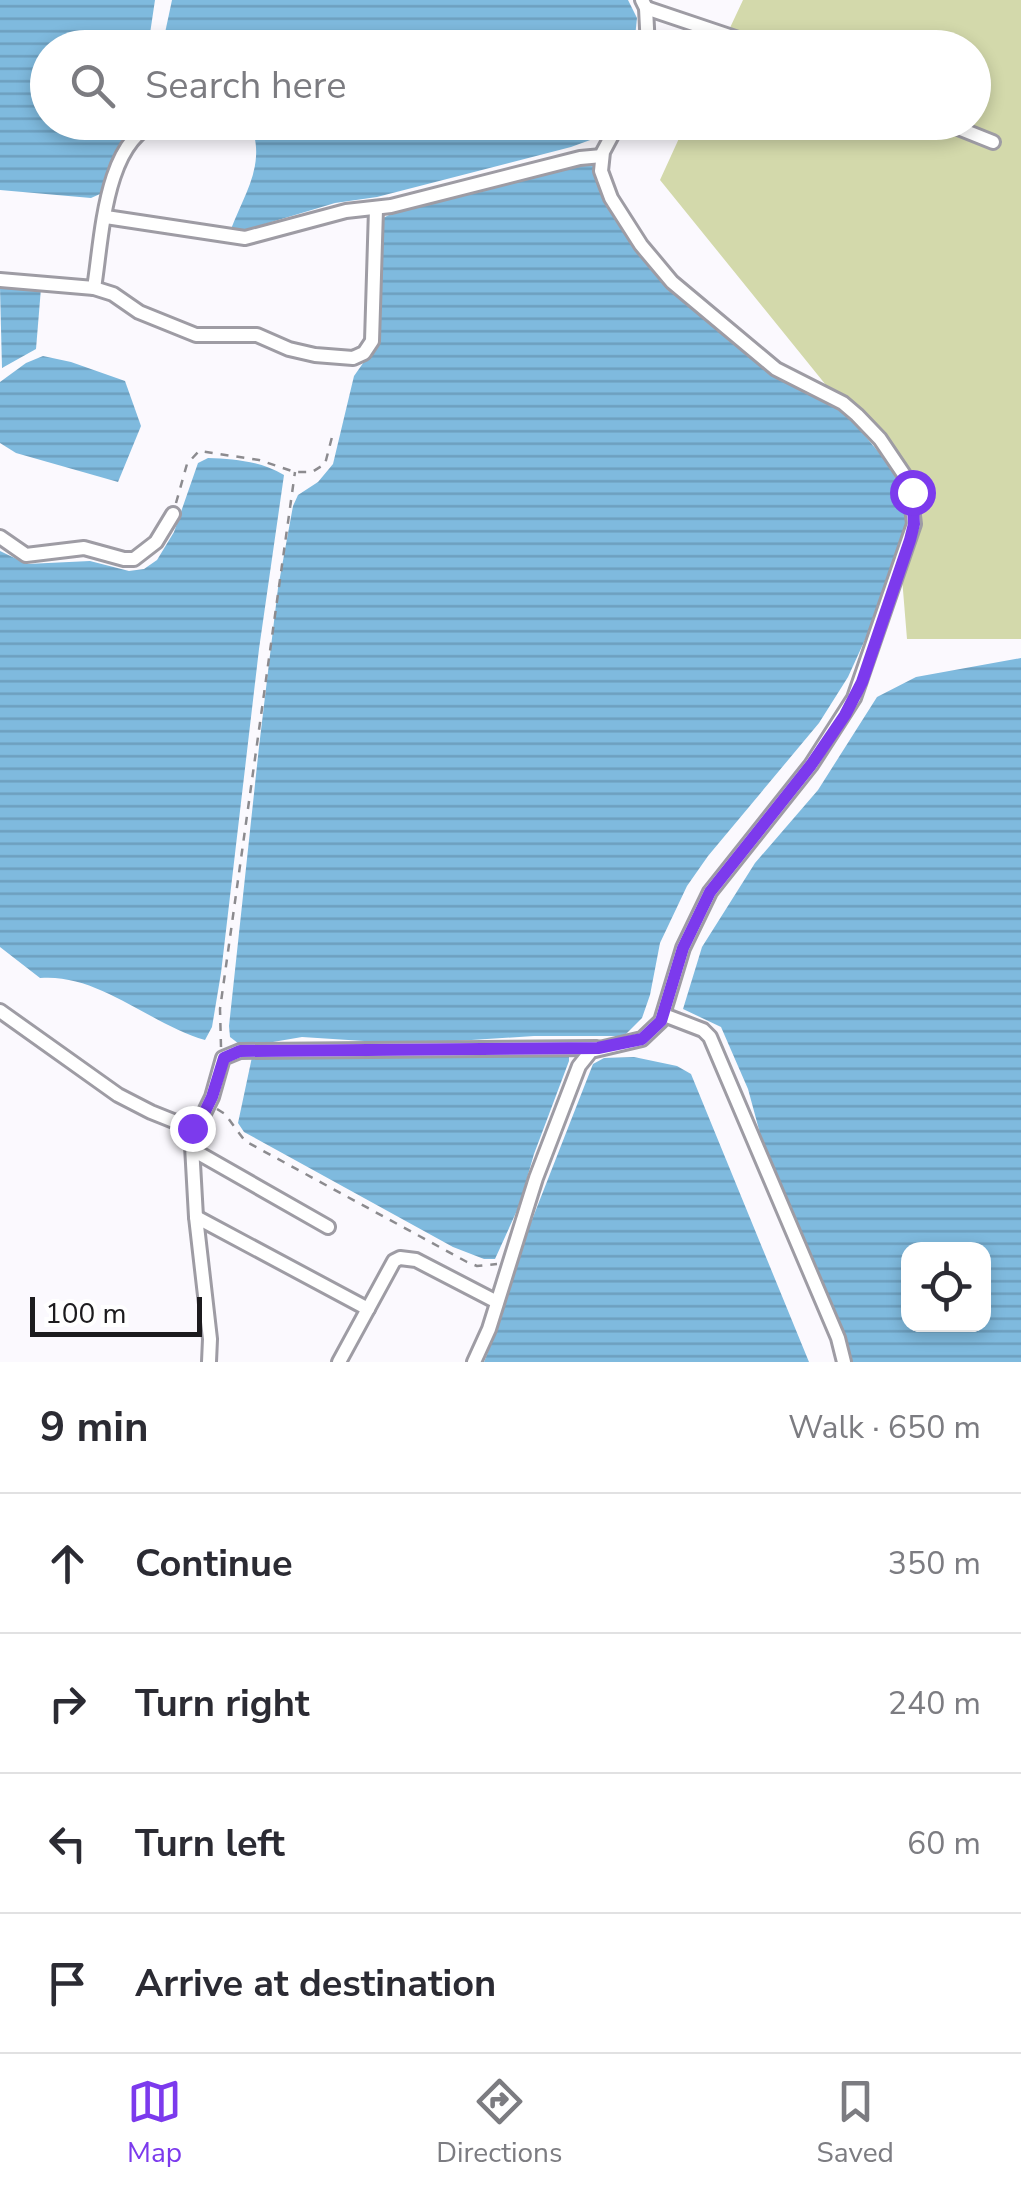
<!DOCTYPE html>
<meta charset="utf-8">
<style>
body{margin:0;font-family:"Nunito Sans",sans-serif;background:#f2f2f3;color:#2b2b33}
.controls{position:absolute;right:30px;bottom:30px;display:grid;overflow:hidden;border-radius:20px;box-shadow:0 5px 15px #0003}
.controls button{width:90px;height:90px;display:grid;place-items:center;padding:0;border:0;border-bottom:2px solid #e1e1e2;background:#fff;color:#2b2b33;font:50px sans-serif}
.scale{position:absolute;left:30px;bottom:25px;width:172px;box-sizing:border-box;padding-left:10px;border:5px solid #1c1b1e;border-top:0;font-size:28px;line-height:35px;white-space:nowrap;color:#1c1b1e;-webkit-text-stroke:8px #fff;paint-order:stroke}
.stop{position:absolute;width:30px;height:30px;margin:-22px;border:8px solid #7c3aed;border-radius:50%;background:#fff}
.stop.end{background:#7c3aed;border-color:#fff;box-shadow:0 2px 10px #0008}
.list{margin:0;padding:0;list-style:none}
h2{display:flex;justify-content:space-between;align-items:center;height:130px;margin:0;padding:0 40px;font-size:42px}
h2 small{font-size:32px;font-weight:400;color:#7c7c81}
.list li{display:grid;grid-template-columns:65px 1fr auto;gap:30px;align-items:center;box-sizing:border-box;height:140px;padding:0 40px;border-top:2px solid #e1e1e2}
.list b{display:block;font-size:38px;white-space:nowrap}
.list em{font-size:32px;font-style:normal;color:#7c7c81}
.icon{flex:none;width:55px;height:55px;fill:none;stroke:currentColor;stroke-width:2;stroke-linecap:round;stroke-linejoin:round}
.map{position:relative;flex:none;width:1021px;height:1362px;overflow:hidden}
.search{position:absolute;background:#fff;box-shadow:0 5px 15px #0003;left:30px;right:30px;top:30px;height:110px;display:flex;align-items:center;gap:25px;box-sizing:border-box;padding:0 35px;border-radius:55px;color:#7c7c81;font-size:38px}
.sheet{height:690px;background:#fff}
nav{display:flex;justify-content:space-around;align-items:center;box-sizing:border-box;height:140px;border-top:2px solid #e1e1e2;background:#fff;font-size:28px;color:#7c7c81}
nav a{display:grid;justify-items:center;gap:5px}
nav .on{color:#7c3aed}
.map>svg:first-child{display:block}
.park{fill:#d3d9ab}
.water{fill:url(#water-rules);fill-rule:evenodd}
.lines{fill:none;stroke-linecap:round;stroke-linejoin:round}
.minor-casing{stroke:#9e9ca4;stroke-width:18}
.path{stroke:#8c8b8f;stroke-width:2.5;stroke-dasharray:8 8;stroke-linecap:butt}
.minor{stroke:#fff;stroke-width:12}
.route{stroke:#7c3aed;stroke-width:12}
</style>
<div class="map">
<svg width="1021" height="1362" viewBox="0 0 1021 1362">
<defs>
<pattern id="water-rules" width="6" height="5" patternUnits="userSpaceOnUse" patternTransform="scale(2.5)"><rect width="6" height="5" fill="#7fbade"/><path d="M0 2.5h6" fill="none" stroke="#6d9fbe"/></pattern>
</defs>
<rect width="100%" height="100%" fill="#fbf9fe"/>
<!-- park -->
<path class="park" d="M 743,0 L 1021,0 L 1021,639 L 907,639 L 893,468 L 660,180 L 686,123 L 974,122 L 974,48 L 721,47 Z"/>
<!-- water -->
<g class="water">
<path d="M 0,0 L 155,0 L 148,47 L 48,48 L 48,122 L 128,123 L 100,194 L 91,198 L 0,190 Z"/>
<path d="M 172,0 L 628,0 L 637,18 L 634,47 L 162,47 Z"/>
<path d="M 250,123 L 606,123 L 593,139 L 571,147 L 377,197 L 335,203 L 238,232 L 231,229 C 245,192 267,163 250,123 Z"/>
<path d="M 591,163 L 597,170 L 603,198 L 651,266 L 678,297 L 706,317 L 764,370 L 847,414 L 901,479 L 910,513 L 879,609 L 848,677 L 819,723 L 708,856 L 687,886 L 660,943 L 650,995 L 642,1018 L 624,1036 L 534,1036 L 410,1044 L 302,1037 L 243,1047 L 230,1037 L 229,1026 L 259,747 L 278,588 L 293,506 L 298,495 L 318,482 L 333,464 L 354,376 L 373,349 L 381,219 L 399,210 Z"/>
<path d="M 0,288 L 41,288 L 36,349 L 2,368 Z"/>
<path d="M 43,356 L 71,362 L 125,381 L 141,426 L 118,482 L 16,453 L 0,443 L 0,382 L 26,363 Z"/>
<path d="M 208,458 C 235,459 260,461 284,475 L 259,649 L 221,973 L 212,1027 L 205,1040 C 151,1025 99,973 40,978 L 0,947 L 0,551 L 27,564 L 90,561 L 129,571 L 144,569 L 157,560 L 174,532 L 198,463 Z"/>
<path d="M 1021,658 L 1021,1362 L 852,1362 L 761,1137 L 748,1089 L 721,1027 L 683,1009 L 702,947 L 755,863 L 818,790 L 877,697 L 916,677 ZM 908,1250 L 984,1250 L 984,1324 L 908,1324 Z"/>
<path d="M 554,1048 L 569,1054 L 569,1061 L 534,1154 L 519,1206 L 495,1259 L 484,1259 L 453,1247 L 244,1132 L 238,1123 L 252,1057 C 353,1058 453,1057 554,1048 Z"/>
<path d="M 634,1057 L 677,1066 L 691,1074 L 809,1362 L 484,1362 L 502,1316 L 510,1276 L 593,1064 L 604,1058 Z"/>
</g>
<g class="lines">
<!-- minor casing -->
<g class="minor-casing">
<g id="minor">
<path d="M 642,0 L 646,8 L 648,48"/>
<path d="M 646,8 L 765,48"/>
<path d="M 943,122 L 993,142"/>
<path d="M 106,217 L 245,238 L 346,211 L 391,206 L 580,158 L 602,156"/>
<path d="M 0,280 L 94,288 L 113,294 L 139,312 L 196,335 L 257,335 L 289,349 L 315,355 L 353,358 L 364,353 L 372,341 L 376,209"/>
<path d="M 94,288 C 102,240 104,138 159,122"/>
<path d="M 0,537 L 26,555 L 84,548 L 124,559 L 134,559 L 156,542 L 173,514"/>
<path d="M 0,1011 L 118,1095 L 151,1112 L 191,1128 L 196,1217 L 210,1339 L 209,1362"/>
<path d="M 664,1015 L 703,1030 L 710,1037 L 838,1338 L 844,1362"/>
<path d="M 194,1134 L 212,1097 L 223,1058 L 240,1051 L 597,1048"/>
<path d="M 193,1150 L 328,1227"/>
<path d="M 196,1217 L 368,1309"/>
<path d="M 339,1362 L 394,1261 L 400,1258 L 416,1260 L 497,1302"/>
<path d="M 474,1362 L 489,1329 L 536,1178 L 579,1066 L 591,1051 L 642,1039 L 661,1021 L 683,948 L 710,892 L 811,765 L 854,698 L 914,524 L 909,482 L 880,439 L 857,415 L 843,403 L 776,369 L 672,282 L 641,245 L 611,198 L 601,171 L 603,152 L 619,122"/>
</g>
</g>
<!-- path -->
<g class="path">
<path d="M 176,503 L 187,464 L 199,451 L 259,460 L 295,472 L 312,472 L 325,464 L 332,437"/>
<path d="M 221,1047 L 220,1009 L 295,472"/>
<path d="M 217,1109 L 225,1114 L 245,1141 L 467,1262 L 477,1266 L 497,1264"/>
</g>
<!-- minor -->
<use href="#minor" class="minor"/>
</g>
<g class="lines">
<!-- route -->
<path class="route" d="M 192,1128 L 194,1134 L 212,1097 L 224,1058 L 240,1051 L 598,1048 L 642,1039 L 661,1021 L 683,948 L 710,892 L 811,765 L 845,715 L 862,682 L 910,540 L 914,524 L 912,492"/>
</g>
</svg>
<div class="controls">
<button><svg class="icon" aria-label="locate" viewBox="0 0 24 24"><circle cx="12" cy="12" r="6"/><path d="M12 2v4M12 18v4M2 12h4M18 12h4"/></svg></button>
</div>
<div class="scale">100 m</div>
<div class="stop" style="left:912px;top:492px"></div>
<div class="stop end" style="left:192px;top:1128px"></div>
<div class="search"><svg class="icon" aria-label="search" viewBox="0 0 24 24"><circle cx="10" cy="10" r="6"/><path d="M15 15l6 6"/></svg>Search here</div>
</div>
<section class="sheet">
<h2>9 min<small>Walk · 650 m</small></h2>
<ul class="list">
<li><svg class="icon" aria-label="ahead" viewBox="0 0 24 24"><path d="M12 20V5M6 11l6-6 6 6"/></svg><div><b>Continue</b></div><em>350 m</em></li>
<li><svg class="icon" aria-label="right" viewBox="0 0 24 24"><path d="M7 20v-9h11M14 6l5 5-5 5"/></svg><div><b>Turn right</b></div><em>240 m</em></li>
<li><svg class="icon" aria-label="left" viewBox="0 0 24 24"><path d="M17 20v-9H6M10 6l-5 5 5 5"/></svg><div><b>Turn left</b></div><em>60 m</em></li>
<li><svg class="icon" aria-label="arrive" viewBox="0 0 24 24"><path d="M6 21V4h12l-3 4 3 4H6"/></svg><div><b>Arrive at destination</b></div></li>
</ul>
</section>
<nav>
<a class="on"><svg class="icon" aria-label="map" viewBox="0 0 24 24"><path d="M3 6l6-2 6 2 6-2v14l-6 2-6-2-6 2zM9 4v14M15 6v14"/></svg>Map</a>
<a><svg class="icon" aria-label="directions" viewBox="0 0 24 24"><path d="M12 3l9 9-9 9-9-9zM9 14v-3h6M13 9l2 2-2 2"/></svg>Directions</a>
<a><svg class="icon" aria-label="saved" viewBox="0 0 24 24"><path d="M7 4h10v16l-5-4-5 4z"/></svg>Saved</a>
</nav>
